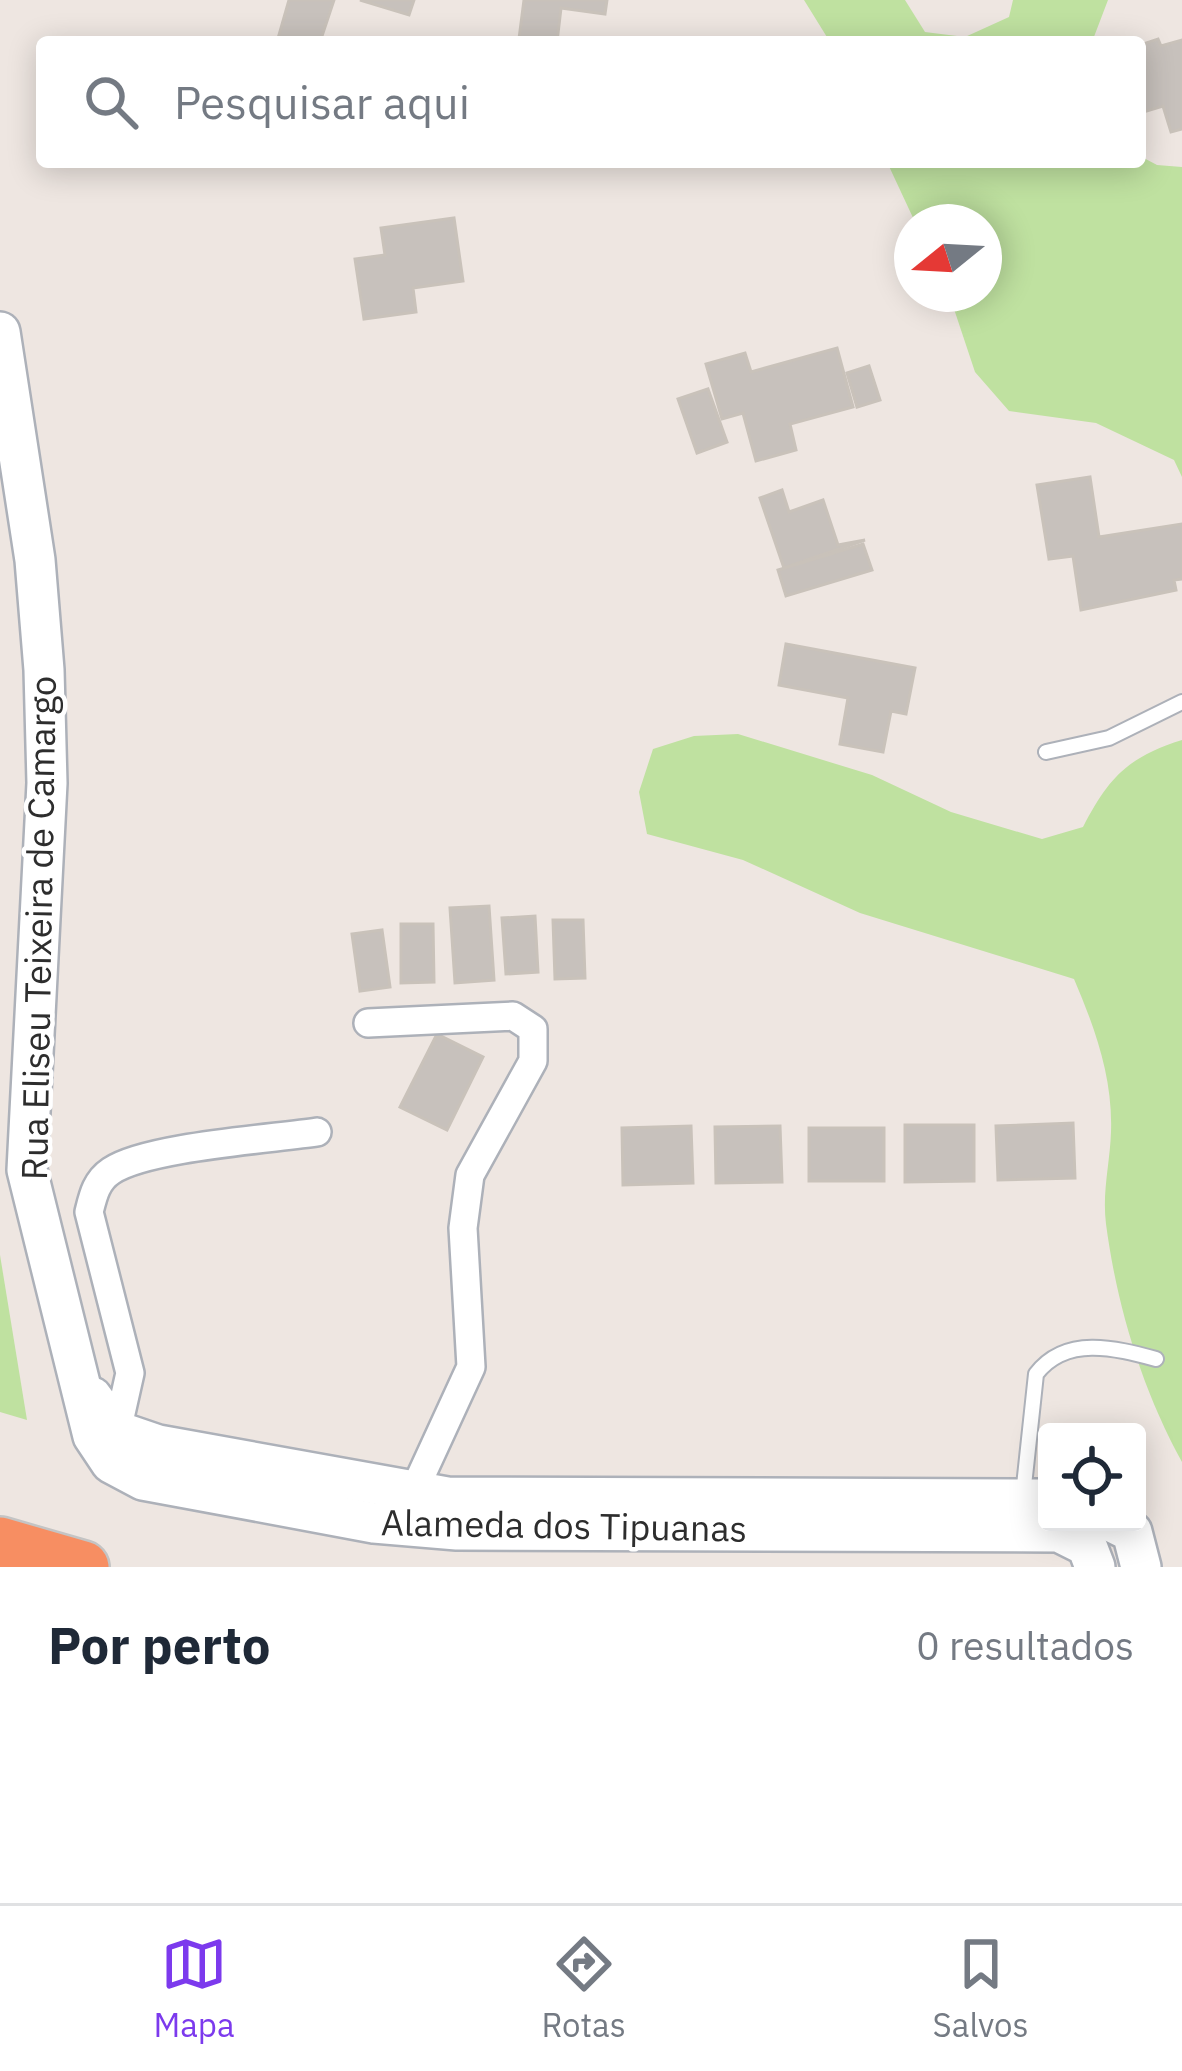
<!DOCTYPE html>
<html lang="pt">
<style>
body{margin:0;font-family:"IBM Plex Sans",sans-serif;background:#f2f2f3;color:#1f2937}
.controls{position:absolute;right:36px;bottom:36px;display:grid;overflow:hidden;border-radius:12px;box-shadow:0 6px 30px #0003}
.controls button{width:108px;height:108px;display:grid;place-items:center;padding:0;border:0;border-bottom:3px solid #e0e1e3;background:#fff;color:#1f2937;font:60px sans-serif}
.compass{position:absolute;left:894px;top:204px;width:108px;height:108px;border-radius:50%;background:#fff;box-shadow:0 6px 30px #0003;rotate:252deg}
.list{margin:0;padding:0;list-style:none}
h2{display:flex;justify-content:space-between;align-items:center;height:156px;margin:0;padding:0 48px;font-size:51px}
h2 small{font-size:39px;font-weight:400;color:#747a83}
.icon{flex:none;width:66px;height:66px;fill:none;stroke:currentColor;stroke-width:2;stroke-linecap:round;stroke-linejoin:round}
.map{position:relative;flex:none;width:1182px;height:1567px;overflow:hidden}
.search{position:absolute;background:#fff;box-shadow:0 6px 30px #0003;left:36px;right:36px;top:36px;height:132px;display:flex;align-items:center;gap:30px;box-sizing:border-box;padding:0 42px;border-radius:12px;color:#747a83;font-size:45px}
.sheet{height:336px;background:#fff}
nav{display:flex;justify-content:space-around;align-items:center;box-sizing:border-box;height:168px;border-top:3px solid #e0e1e3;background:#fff;font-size:33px;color:#747a83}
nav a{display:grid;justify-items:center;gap:6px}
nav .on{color:#7c3aed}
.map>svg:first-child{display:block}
.green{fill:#bfe1a0}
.building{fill:#c7c1bc;stroke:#c9c2ba;stroke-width:3}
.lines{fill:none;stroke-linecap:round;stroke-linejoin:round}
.lane-casing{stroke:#adb1b9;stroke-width:18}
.street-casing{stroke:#adb1b9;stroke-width:32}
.secondary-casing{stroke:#adb1b9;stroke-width:44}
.highway-casing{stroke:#c4c4c4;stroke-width:56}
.lane{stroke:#fff;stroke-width:14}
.street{stroke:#fff;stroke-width:27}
.secondary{stroke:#fff;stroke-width:39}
.highway{stroke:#f78e62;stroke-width:51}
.labels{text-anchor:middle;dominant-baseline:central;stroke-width:9;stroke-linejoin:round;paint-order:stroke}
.street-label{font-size:36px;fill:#2d2d2d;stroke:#fff}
</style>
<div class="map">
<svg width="1182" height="1567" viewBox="0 0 1182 1567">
<rect width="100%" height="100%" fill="#eee6e1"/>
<!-- green -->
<g class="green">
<path d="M 804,0 L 905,0 L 925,32 L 965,37 L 1009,17 L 1013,0 L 1108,0 L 1092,42 L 830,42 Z"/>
<path d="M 1140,156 L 1157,165 L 1182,167 L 1182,477 L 1174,460 L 1096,423 L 1009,411 L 975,372 L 949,294 L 984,294 L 984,222 L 915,222 L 887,162 L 1140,162 Z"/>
<path d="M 738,734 L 872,775 L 951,812 L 1042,839 L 1083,827 C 1109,777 1128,757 1182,740 L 1182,1462 C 1142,1389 1117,1307 1106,1224 C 1102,1192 1110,1163 1111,1132 C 1113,1078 1095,1028 1074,979 L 860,913 L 743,860 L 647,834 L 639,792 L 653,749 L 694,736 Z"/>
<path d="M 0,1255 L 27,1420 L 0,1412 Z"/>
</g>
<!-- building -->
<g class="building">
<path d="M 289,0 L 334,0 L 320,42 L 277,42 Z"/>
<path d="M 360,0 L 414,0 L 409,15 Z"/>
<path d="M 524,0 L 607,0 L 605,14 L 561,8 L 557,42 L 519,39 Z"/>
<path d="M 1158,39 L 1161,46 L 1182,40 L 1182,129 L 1171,132 L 1163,106 L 1140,113 L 1140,45 Z"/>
<path d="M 454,218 L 463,281 L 413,288 L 416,312 L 364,319 L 355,259 L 385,255 L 381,228 Z"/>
<path d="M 837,348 L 853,407 L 790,424 L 796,450 L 756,461 L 743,413 L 722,419 L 706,364 L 745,353 L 751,372 Z"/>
<path d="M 869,366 L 880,400 L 857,407 L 847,373 Z"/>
<path d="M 708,389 L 727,442 L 697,453 L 678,399 Z"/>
<path d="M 1090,477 L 1099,537 L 1182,524 L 1182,579 L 1174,580 L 1176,590 L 1081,610 L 1073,556 L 1049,559 L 1037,485 Z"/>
<path d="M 782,490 L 789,512 L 823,500 L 838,545 L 865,540 L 784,568 L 760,498 Z"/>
<path d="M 863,544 L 872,570 L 786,596 L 778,570 Z"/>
<path d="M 786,644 L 915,668 L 906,714 L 891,711 L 883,752 L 840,744 L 848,698 L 779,685 Z"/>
<path d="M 489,906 L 494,980 L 455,983 L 450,908 Z"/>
<path d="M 535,916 L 538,972 L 506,974 L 502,918 Z"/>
<path d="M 553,920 L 583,920 L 585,978 L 555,979 Z"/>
<path d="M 401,924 L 433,924 L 434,982 L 401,983 Z"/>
<path d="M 382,930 L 390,987 L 360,991 L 352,934 Z"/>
<path d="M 437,1034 L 483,1057 L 447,1130 L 400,1107 Z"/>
<path d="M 1073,1123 L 1075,1178 L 998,1180 L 996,1126 Z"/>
<path d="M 905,1125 L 974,1125 L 974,1181 L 905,1182 Z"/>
<path d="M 691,1126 L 693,1183 L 623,1185 L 622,1128 Z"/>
<path d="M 780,1126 L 782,1182 L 716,1183 L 715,1127 Z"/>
<rect x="809" y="1128" width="75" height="53"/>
</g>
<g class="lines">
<!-- lane casing -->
<g class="lane-casing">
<g id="lane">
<path d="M 1046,752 L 1109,738 L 1182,702"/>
<path d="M 1023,1495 L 1036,1374 C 1066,1335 1115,1348 1156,1359"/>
</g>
</g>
<!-- street casing -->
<g class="street-casing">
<g id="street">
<path d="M 368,1023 L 513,1016 L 533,1029 L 533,1061 L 470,1175 L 463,1228 L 471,1367 L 413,1493"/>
<path d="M 117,1431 L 130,1373 L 89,1212 C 93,1196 96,1181 111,1171 C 146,1147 270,1139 317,1132"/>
</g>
</g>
<!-- secondary casing -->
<g class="secondary-casing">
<g id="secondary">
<path d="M 0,332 L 35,560 L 44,670 L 47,783 L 27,1170 L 93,1436 L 111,1463 L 143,1480 L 374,1523 L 457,1530 L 1059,1532 L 1087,1546 L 1095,1567"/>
<path d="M 92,1397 L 117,1431 L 158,1445 L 447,1497 L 1047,1499"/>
<path d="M 1112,1522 L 1132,1532 L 1141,1567"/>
</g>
</g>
<!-- highway casing -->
<g class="highway-casing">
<path id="highway" d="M 0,1543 L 83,1567"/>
</g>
<!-- lane -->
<use href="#lane" class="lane"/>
<!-- street -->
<use href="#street" class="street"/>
<!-- secondary -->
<use href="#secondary" class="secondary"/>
<!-- highway -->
<use href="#highway" class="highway"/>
</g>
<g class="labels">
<!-- street labels -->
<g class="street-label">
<text transform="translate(38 928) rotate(-89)">Rua Eliseu Teixeira de Camargo</text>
<text transform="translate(564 1525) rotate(1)">Alameda dos Tipuanas</text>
</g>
</g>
</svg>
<div class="controls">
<button><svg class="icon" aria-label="locate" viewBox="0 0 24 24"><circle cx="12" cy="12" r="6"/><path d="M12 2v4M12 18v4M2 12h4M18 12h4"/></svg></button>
</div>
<svg class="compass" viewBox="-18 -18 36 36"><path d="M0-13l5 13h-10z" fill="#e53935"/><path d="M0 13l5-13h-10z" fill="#747a83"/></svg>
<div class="search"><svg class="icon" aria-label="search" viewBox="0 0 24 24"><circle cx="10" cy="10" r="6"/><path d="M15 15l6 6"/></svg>Pesquisar aqui</div>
</div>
<section class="sheet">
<h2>Por perto<small>0 resultados</small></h2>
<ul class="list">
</ul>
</section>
<nav>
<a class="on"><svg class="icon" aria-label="map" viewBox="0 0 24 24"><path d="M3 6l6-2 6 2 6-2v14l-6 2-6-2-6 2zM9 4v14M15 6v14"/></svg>Mapa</a>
<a><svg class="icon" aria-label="directions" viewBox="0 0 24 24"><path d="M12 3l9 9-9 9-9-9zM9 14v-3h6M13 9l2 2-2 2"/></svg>Rotas</a>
<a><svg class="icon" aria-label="saved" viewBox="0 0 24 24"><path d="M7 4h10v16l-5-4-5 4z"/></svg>Salvos</a>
</nav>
